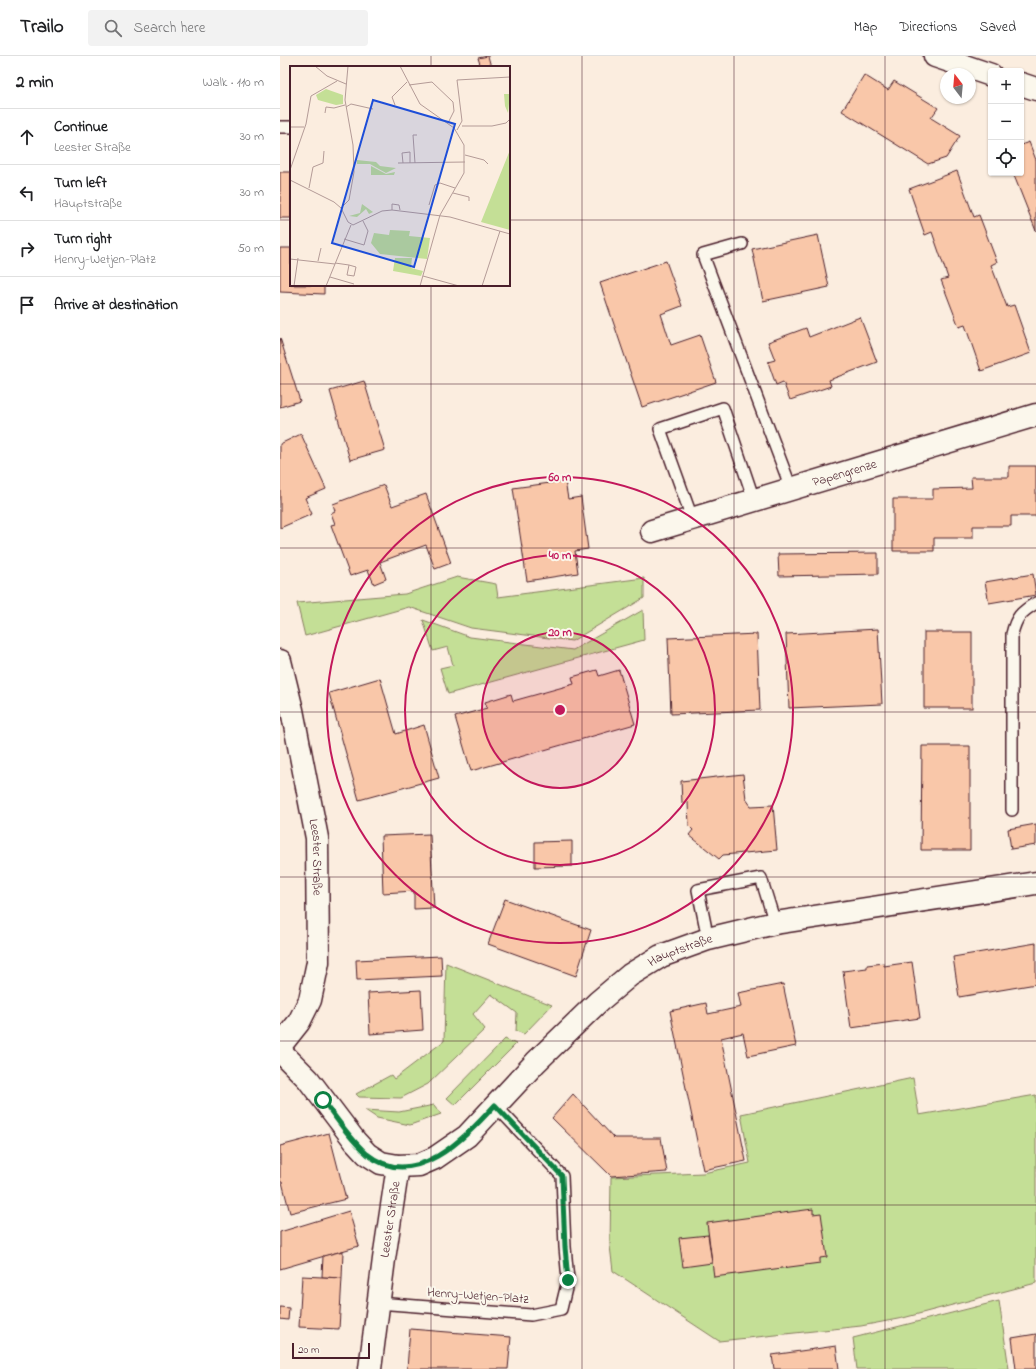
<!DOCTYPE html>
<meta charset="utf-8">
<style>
body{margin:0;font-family:"Indie Flower",sans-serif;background:#f2f2f2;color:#202124}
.controls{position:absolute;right:12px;top:12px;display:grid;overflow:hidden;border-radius:4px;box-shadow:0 1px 3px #0004}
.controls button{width:36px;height:36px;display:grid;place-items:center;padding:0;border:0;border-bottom:1px solid #e0e0e0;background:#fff;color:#202124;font:20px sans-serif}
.compass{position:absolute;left:660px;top:12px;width:36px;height:36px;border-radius:50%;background:#fff;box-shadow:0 1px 3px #0004;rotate:344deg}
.scale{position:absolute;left:12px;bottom:10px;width:78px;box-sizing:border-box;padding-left:4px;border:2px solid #4a1f2b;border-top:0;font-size:11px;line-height:14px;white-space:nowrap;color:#4a1f2b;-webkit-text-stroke:3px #fbf7ec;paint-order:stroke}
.stop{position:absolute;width:12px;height:12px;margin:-9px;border:3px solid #0b8043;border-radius:50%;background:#fff}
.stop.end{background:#0b8043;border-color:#fff;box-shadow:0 1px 4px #0008}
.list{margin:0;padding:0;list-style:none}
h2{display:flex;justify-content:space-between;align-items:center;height:52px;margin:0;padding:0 16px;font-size:17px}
h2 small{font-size:13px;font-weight:400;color:#757577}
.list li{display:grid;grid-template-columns:26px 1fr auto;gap:12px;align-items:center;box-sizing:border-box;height:56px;padding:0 16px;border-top:1px solid #e0e0e0}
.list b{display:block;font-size:15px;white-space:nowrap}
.list p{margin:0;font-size:13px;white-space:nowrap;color:#757577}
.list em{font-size:13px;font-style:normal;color:#757577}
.icon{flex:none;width:22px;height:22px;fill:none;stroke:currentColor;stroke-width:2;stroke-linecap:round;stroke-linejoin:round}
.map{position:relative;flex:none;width:756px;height:1313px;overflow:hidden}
header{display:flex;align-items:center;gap:24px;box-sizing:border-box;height:56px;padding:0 20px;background:#fff;border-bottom:1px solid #e0e0e0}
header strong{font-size:19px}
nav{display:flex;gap:22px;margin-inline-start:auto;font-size:14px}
.search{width:280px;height:36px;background:#f2f2f2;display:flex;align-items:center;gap:10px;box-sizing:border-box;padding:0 14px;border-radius:4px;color:#757577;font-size:15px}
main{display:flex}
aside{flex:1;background:#fff}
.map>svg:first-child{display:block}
.green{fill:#c4df96;stroke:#877f60}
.building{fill:#f9c7a9;stroke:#4a1f2b}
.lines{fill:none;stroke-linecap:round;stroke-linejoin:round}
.lane-casing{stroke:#4a1f2b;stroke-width:14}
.street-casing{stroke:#4a1f2b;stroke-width:25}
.secondary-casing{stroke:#4a1f2b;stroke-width:25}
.lane{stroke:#fbf7ec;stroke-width:11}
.street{stroke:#fbf7ec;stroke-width:22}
.secondary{stroke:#fbf7ec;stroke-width:22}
.route{stroke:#0b8043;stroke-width:5}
.grid{fill:none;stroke:#4a1f2b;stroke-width:1;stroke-opacity:0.55}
.ring{fill:none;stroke:#c2185b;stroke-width:2}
.labels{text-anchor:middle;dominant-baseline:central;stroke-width:4;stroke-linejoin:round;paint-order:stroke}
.street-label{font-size:13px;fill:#4a1f2b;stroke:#fbf7ec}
.inset-road{fill:none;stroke:#b49b97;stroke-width:1}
.view{fill:#1d4ed8;fill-opacity:0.15;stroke:#1d4ed8;stroke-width:2}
.inset-edge{fill:none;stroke:#4a1f2b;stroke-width:2}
.centre{fill:#c2185b;stroke:#fbf7ec;stroke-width:2}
.ring-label{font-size:12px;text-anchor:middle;font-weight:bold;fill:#c2185b;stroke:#fbf7ec;stroke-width:4;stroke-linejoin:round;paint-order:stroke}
</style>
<header>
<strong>Trailo</strong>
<div class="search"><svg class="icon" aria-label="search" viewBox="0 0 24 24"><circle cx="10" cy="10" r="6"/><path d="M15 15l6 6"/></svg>Search here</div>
<nav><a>Map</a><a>Directions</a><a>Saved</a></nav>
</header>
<main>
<aside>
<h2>2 min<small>Walk · 110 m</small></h2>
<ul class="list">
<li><svg class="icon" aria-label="ahead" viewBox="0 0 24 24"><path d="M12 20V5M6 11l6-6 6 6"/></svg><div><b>Continue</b><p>Leester Straße</p></div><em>30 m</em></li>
<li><svg class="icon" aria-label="left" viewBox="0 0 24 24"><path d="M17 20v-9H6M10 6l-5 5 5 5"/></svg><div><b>Turn left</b><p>Hauptstraße</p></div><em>30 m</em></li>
<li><svg class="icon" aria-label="right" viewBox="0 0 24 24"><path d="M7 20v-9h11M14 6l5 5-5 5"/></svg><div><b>Turn right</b><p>Henry-Wetjen-Platz</p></div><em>50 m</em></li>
<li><svg class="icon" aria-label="arrive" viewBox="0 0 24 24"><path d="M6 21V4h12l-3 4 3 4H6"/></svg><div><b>Arrive at destination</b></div></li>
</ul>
</aside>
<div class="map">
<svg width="756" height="1313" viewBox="0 0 756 1313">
<rect width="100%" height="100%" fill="#fbeddf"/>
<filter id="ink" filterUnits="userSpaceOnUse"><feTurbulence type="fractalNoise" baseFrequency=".025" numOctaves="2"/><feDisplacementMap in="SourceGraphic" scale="8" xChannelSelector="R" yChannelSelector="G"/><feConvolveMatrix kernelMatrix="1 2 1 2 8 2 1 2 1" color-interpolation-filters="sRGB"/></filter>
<g filter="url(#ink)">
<!-- green -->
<g class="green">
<path d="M 177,521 L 216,528 L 218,541 L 364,522 L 364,542 L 292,585 L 191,572 L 129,551 L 25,580 L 17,547 L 125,538 Z"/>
<path d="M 363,554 L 364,584 L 168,638 L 160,612 L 173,609 L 168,591 L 153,595 L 143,564 L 190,581 L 293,594 Z"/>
<path d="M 166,907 L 272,949 L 244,978 L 236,975 L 237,957 L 211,938 L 193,958 L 205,973 L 148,1028 L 121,1042 L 79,1041 L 76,1038 L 111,1019 L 114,1023 L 164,985 Z"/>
<path d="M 225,983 L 236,988 L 175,1049 L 167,1042 Z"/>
<path d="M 633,1022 L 639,1059 L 756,1039 L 756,1227 L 623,1262 L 581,1270 L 439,1285 L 333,1215 L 330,1190 L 331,1121 L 423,1117 L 470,1107 L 461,1058 Z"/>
<path d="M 154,1049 L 161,1058 L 130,1069 L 97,1062 L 85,1054 L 119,1056 Z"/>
<path d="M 719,1245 L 729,1313 L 577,1313 L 573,1282 Z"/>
</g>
<!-- building -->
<g class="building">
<path d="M 208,0 L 211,11 L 201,11 L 198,2 Z"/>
<path d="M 584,19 L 608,34 L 614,25 L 658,52 L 651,62 L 680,80 L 666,102 L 648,108 L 562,55 Z"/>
<path d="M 749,86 L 756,104 L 756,175 L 733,117 L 741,117 L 741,89 Z"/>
<path d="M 677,115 L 694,161 L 699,159 L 717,206 L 711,209 L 727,251 L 734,249 L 751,297 L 701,315 L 685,269 L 679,271 L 661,224 L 668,222 L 652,176 L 645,179 L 629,133 Z"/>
<rect x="0" y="116" width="11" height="46"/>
<path d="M 538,179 L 549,231 L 483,245 L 472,193 Z"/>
<path d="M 0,192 L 11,192 L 11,229 L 44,229 L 44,238 L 0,236 Z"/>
<path d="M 386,205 L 402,250 L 381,258 L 391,289 L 420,279 L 436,326 L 362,351 L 320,227 Z"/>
<path d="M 580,261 L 597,306 L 549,324 L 551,330 L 510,344 L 503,326 L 496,329 L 488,306 L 495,304 L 488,286 L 526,272 L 529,281 Z"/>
<path d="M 0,282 L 20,345 L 0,351 Z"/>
<path d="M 84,325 L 105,394 L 70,404 L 50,335 Z"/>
<path d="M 21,378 L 46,433 L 25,442 L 32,458 L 0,472 L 0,388 Z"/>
<path d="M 729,410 L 756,410 L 756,460 L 731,460 L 731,470 L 693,470 L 693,482 L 654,482 L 654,495 L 613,495 L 613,443 L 653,443 L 653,433 L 692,432 L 691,421 L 729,421 Z"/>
<path d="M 285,425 L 288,443 L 301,441 L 308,493 L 295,495 L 298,517 L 247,525 L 233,432 Z"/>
<path d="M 104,429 L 112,450 L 146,438 L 171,507 L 155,513 L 146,489 L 100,506 L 106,523 L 94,528 L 88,514 L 70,520 L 51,469 L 55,468 L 51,457 L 55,455 L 53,448 Z"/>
<path d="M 598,497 L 598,518 L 499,520 L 498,498 Z"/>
<path d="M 753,518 L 756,539 L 709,547 L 705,526 Z"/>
<path d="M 598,573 L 602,648 L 509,652 L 506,578 Z"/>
<rect x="644" y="576" width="48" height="76"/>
<path d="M 477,578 L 480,654 L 391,658 L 388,582 Z"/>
<path d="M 317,614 L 319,620 L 339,614 L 355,668 L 191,715 L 175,661 L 207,652 L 205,646 L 231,638 L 233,645 L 294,628 L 292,621 Z"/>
<path d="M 100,622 L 116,678 L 144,669 L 159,722 L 79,744 L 49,637 Z"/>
<path d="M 642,690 L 690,690 L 690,794 L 641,794 Z"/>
<path d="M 463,718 L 466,743 L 471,750 L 493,749 L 497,794 L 443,799 L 439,803 L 409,779 L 413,774 L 409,770 L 408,746 L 402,747 L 401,725 Z"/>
<path d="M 756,768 L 756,789 L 731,793 L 728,773 Z"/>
<path d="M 150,778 L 154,852 L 134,853 L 134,835 L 103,837 L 101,780 Z"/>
<path d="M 292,785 L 292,810 L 255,811 L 255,786 Z"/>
<path d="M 225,843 L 311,874 L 296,920 L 208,888 Z"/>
<path d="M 756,887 L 756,928 L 679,941 L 673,901 Z"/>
<path d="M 161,900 L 162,920 L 77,924 L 76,904 Z"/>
<path d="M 632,906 L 640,962 L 571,972 L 563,915 L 587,912 L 587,909 L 604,907 L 604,910 Z"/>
<path d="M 503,928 L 516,990 L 468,1000 L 463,977 L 441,982 L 466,1105 L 423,1114 L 390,955 L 426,947 L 428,958 L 461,951 L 458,937 Z"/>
<path d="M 141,934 L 143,974 L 90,978 L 88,937 Z"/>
<path d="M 293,1038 L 334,1082 L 381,1082 L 387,1116 L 331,1120 L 272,1062 Z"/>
<path d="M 49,1077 L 66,1143 L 10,1157 L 2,1126 L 0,1126 L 0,1090 Z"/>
<path d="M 533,1153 L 533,1158 L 541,1157 L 547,1201 L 540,1202 L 540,1207 L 434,1221 L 427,1167 Z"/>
<path d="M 69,1155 L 79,1190 L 0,1213 L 0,1176 Z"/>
<path d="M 428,1179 L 432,1207 L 403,1211 L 399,1182 Z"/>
<path d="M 63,1195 L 62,1222 L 42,1221 L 43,1200 Z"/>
<path d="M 22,1220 L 62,1222 L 59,1273 L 19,1271 Z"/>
<path d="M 0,1251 L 9,1252 L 8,1264 L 0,1263 Z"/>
<path d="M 130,1273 L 231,1281 L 228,1313 L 127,1313 Z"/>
<path d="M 756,1278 L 756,1313 L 736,1313 L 732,1282 Z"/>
<path d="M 556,1290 L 559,1313 L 494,1313 L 492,1299 Z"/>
</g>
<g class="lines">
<!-- lane casing -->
<g class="lane-casing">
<g id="lane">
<path d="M 0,71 L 11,71"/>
<path d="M 462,188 L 423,199 L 511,432"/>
<path d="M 412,462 L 380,373 L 443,352 L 474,444"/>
<path d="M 732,754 L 732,578 C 736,561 741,556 756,547"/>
<path d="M 428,883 L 418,834 L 481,822 L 495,867"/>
<path d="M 98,1247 L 251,1259 L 281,1253 L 288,1224 L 285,1191 L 282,1120 L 215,1049"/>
</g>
</g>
<!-- street casing -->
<g class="street-casing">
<g id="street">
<path d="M 655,0 L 711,19"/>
<path d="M 741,28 L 756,33"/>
<path id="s1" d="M 372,475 L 756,359"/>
</g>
</g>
<!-- secondary casing -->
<g class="secondary-casing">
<g id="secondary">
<path id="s2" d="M 0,605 L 12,654 L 37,782 L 38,906 L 30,944 L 19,966 L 0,990"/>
<path id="s3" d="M 0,995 L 28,1023 L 75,1085 L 87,1098 L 101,1107 L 118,1110 L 139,1109 L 155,1102 L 187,1080 L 256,1006 L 318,946 L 350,919 L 381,900 L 428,883 L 495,867 L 756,827"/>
<path id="s4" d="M 90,1313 L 104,1203 L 118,1110"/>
</g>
</g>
<!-- lane -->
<use href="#lane" class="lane"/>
<!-- street -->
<use href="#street" class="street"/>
<!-- secondary -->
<use href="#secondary" class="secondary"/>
</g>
</g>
<g class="lines" filter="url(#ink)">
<!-- route -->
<path class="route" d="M 43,1044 C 56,1062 70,1083 87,1098 C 134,1136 185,1082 215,1049 L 282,1120 L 285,1191 L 288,1224"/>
</g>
<!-- grid -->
<path class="grid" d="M 151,0 L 151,11M 302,0 L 302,1313M 454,0 L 454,1313M 605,0 L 605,1313M 0,164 L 11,164M 229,164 L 756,164M 151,229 L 151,1313M 0,328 L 756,328M 0,492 L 756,492M 0,656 L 756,656M 0,821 L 756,821M 0,985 L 756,985M 0,1149 L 756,1149"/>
<!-- distance rings -->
<circle cx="280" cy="654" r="78" fill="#c2185b" fill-opacity=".12"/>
<g class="ring">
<circle cx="280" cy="654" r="78"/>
<circle cx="280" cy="654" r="155"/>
<circle cx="280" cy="654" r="233"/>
</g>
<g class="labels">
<!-- street labels -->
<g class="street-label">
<text stroke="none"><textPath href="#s1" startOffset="201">Papengrenze</textPath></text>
<text stroke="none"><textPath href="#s2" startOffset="200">Leester Straße</textPath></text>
<text stroke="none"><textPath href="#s3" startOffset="532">Hauptstraße</textPath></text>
<text stroke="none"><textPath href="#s4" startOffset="151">Leester Straße</textPath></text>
<text transform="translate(198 1240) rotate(4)">Henry-Wetjen-Platz</text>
</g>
</g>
<!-- overview -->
<g transform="translate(10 10)">
<rect width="220" height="220" fill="#fbeddf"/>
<path d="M 36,23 L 53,29 L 53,38 L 46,39 L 28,34 L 26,29 ZM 214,28 L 220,28 L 218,47 L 215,40 ZM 220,84 L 220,164 L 191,156 ZM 67,94 L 86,96 L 90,100 L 106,102 L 96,107 L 80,98 L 67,98 ZM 81,100 L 96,108 L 105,106 L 104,109 L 81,109 ZM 72,138 L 83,146 L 79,148 L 76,143 L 67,151 L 59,150 L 70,147 ZM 100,164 L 120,165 L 119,170 L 140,172 L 137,193 L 90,188 L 81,177 L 84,167 L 99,169 ZM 105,192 L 122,192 L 121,202 L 133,205 L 131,210 L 103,205 Z" fill="#c4df96"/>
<path class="inset-road" d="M 25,0 L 37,10 L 56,18M 110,0 L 130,38 L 164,62 L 174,79 L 174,107 L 150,149 L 130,220M 119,19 L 142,16 L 163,36 L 164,45 L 158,57M 105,39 L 102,31 L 117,16M 56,41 L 61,38 L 83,43M 35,47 L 36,41 L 44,42 L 55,39M 172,60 L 202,60 L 216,57 L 220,53M 0,61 L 14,61M 167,64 L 172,55 L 167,14 L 220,11M 175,89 L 194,94 L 198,98M 108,97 L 175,96M 113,97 L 112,87 L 120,86 L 120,97M 125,97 L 123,69 L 127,69M 0,104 L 16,58 L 21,30 L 47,15M 0,114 L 44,136 L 51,142 L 58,156 L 63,159 L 92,145 L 102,144 L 160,151 L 220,168M 19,122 L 23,101 L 33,97 L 34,85M 163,127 L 179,131 L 179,135M 139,139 L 145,119 L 150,117 L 165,122M 51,142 L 59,134 L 64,106 L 63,79 L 55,34 L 58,0M 102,144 L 102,138 L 109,139 L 110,144M 54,173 L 74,179 L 78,165 L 73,155M 0,193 L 45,198M 28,195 L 31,182M 45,197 L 59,199 L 57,209 L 64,210 L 66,201 L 59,199M 133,210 L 169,220M 40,211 L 64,218M 4,220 L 8,192M 36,220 L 61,159M 192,220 L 210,165"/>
<path class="view" d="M 83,34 L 165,58 L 124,201 L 42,177 Z"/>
<rect width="220" height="220" class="inset-edge"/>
</g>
<circle cx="280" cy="654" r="6" class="centre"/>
<g class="ring-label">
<text x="280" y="425">60 m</text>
<text x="280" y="503">40 m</text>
<text x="280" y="580">20 m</text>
</g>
</svg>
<div class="controls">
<button>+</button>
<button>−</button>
<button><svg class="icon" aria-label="locate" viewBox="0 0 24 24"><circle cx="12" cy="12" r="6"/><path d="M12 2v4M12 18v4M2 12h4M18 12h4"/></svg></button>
</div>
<svg class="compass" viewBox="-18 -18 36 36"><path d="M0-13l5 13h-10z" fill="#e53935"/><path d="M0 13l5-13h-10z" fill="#757577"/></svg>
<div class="scale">20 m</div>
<div class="stop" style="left:43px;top:1044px"></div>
<div class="stop end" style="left:288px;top:1224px"></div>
</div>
</main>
